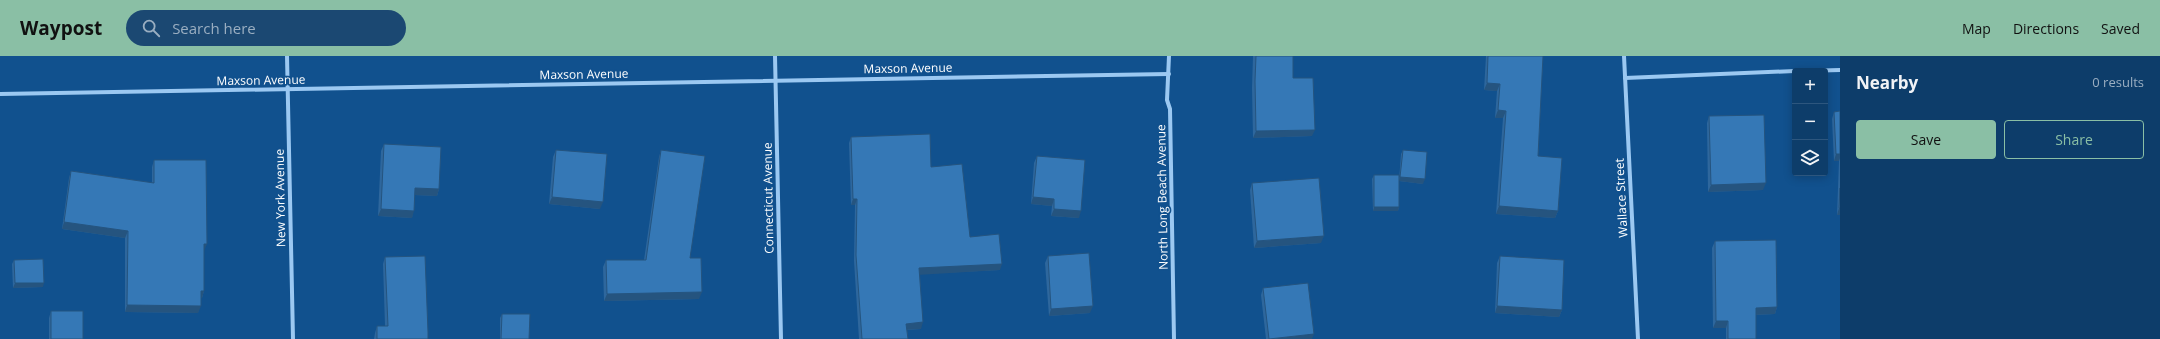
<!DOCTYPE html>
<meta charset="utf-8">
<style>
body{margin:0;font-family:"Open Sans",sans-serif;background:#1b4872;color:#f1f3f6}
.controls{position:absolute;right:12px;top:12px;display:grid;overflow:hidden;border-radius:4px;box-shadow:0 2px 10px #0003}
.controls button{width:36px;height:36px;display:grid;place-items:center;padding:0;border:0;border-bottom:1px solid #2d567e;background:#0d3d6a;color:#f1f3f6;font:20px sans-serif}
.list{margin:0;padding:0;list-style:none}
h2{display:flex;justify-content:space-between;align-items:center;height:52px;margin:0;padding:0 16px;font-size:17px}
h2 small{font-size:13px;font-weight:400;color:#9aaec1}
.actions{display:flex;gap:8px;padding:12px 16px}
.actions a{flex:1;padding:9px 0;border:1px solid #8abfa5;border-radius:4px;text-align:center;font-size:14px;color:#8abfa5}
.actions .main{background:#8abfa5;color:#111}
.icon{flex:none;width:22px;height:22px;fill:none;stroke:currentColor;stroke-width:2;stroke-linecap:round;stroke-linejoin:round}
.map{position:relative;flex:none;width:1840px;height:283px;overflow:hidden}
header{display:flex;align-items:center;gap:24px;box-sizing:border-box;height:56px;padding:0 20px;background:#8abfa5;color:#111}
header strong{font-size:19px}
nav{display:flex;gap:22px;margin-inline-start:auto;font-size:14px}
.search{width:280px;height:36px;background:#1b4872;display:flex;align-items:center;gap:10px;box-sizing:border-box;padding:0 14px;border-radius:22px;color:#9aaec1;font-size:15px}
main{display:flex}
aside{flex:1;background:#0d3d6a}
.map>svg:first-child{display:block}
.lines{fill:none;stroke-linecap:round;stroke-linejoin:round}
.street{stroke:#9bc8f2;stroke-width:4}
.wall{fill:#2e679d}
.shaded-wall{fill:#25547f}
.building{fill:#3578b6;stroke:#25547f}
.labels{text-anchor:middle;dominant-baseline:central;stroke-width:3.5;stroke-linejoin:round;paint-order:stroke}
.street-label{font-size:12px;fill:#fff;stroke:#11518e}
</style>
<header>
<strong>Waypost</strong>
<div class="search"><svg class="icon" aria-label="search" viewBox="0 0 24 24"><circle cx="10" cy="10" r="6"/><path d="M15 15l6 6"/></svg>Search here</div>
<nav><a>Map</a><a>Directions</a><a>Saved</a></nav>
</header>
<main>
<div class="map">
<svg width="1840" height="283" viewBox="0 0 1840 283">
<rect width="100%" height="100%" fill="#11518e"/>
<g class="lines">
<!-- street -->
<g class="street">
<path d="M 287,0 L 293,283"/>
<path d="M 775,0 L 781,283"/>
<path d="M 1169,0 L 1167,44 L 1170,53 L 1174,283"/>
<path d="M 1624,0 L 1638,283"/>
<path d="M 1804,15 L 1840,14"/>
<path d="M 1625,22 L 1795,15"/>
<path d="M 0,38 L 1169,18"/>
</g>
</g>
<!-- wall -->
<g class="wall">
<path d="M 1253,0 L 1293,0 L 1293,22 L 1312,80 L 1253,82 L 1252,32 Z"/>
<path d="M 1486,0 L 1543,0 L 1538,100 L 1558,155 L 1555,162 L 1496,158 L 1503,62 L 1495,62 L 1497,35 L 1484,34 Z"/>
<path d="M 1840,55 L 1840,159 L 1837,159 L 1839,105 L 1834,105 L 1832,63 L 1834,56 Z"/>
<path d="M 1709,60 L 1763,134 L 1708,136 L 1707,67 Z"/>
<path d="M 851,81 L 931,111 L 970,181 L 1000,214 L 920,218 L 921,273 L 907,274 L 908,283 L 859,283 L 854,205 L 855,149 L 851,149 L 849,87 Z"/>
<path d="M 384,88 L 439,133 L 437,140 L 415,139 L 412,162 L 378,160 L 381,95 Z"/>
<path d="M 556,94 L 600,153 L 549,148 L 553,101 Z"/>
<path d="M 661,94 L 690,202 L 699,243 L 604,245 L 603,211 L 606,204 L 644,204 L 659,101 Z"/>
<path d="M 1403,94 L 1423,128 L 1399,125 L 1401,98 Z"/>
<path d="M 1037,100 L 1079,162 L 1051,160 L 1052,150 L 1031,148 L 1034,107 Z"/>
<path d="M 154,104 L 204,195 L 204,235 L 202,242 L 201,242 L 198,257 L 125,256 L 125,182 L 62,173 L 69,122 L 71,115 L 152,127 L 152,111 Z"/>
<path d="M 1374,119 L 1399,151 L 1398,155 L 1373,155 L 1372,123 Z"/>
<path d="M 1252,127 L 1321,187 L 1254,192 L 1250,134 Z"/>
<path d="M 1715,185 L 1777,251 L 1775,258 L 1756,259 L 1756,283 L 1726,283 L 1726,272 L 1713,272 L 1712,192 Z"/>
<path d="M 1048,200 L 1090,257 L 1049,260 L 1045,207 Z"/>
<path d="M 1500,200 L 1562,254 L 1559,261 L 1495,257 L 1497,207 Z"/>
<path d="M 385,201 L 428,283 L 374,283 L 375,277 L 377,270 L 385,270 L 383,208 Z"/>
<path d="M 14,204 L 43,231 L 13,232 L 12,208 Z"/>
<path d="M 1263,232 L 1312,283 L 1266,283 L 1261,239 Z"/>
<path d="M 51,255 L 83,283 L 49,283 L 49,262 Z"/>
<path d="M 502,258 L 529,283 L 500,283 L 500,262 Z"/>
</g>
<!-- shaded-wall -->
<g class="shaded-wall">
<path d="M 1487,27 L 1500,28 L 1497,35 L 1484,34 Z"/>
<path d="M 1498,54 L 1506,55 L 1503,62 L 1495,62 Z"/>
<path d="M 1315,74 L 1312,80 L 1253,82 L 1256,75 Z"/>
<path d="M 1836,98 L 1840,98 L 1840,102 L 1839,105 L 1834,105 Z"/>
<path d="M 1400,121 L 1425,123 L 1423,128 L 1399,125 Z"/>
<path d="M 1766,127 L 1763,134 L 1708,136 L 1711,129 Z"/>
<path d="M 415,132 L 439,133 L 437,140 L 413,139 Z"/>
<path d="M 552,141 L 603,146 L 600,153 L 549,148 Z"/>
<path d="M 1033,141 L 1054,143 L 1052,150 L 1031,148 Z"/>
<path d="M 853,143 L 857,143 L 855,149 L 851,149 Z"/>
<path d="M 1499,150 L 1558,155 L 1555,162 L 1496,158 Z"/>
<path d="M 1374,151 L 1399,151 L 1398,155 L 1373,155 Z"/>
<path d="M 1839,152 L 1840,152 L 1840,159 L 1837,159 Z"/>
<path d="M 381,153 L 414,155 L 412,162 L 378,160 Z"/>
<path d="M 1054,153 L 1081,155 L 1079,162 L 1051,160 Z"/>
<path d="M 64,166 L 128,175 L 125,182 L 62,173 Z"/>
<path d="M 1324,180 L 1321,187 L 1254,192 L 1257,185 Z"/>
<path d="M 204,188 L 207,188 L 204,195 Z"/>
<path d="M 1002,208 L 1000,214 L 917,219 L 919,212 Z"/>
<path d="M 15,227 L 44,227 L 43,231 L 13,232 Z"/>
<path d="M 201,235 L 204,235 L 202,242 L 198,242 Z"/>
<path d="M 702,236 L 699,243 L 604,245 L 607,238 Z"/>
<path d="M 127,249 L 201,250 L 198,257 L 125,256 Z"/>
<path d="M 1093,250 L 1090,257 L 1049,260 L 1051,253 Z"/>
<path d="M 1497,250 L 1562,254 L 1559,261 L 1495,257 Z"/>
<path d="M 1777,251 L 1775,258 L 1753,259 L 1756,252 Z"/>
<path d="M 1716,265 L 1728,265 L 1726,272 L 1713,272 Z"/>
<path d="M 923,266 L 921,273 L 904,274 L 906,268 Z"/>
<path d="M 1314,278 L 1312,283 L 1270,283 Z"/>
</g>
<!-- building -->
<g class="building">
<path d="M 1256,0 L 1293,0 L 1293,22 L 1313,22 L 1315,74 L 1256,75 L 1255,25 Z"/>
<path d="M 1488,0 L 1543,0 L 1538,100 L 1562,102 L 1558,155 L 1499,150 L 1506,55 L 1498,54 L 1500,28 L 1487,27 Z"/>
<path d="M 1840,55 L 1840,98 L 1836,98 L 1834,56 Z"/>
<path d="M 1764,59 L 1766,127 L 1711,129 L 1709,60 Z"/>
<path d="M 930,78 L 931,111 L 962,108 L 970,181 L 999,178 L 1002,208 L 919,212 L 923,266 L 906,268 L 908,283 L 862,283 L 856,199 L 857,143 L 853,143 L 851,81 Z"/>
<path d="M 384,88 L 441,91 L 439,133 L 415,132 L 414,155 L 381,153 Z"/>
<path d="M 556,94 L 607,98 L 603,146 L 552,141 Z"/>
<path d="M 661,94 L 705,100 L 690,202 L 701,202 L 702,236 L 607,238 L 606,204 L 646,204 Z"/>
<path d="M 1403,94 L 1427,96 L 1425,123 L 1400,121 Z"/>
<path d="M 1037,100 L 1085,104 L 1081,155 L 1054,153 L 1054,143 L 1033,141 Z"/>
<path d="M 154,104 L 206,104 L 207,188 L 204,188 L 204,235 L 201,235 L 201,250 L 127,249 L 128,175 L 64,166 L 71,115 L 154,127 Z"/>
<rect x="1374" y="119" width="25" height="32"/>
<path d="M 1319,122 L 1324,180 L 1257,185 L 1252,127 Z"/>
<path d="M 1840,132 L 1840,152 L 1839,152 Z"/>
<path d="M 1776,184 L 1777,251 L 1756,252 L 1756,283 L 1728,283 L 1728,265 L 1716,265 L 1715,185 Z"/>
<path d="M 1089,197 L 1093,250 L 1051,253 L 1048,200 Z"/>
<path d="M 425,200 L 428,276 L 428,283 L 377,283 L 377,270 L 388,270 L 385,201 Z"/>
<path d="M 1500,200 L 1564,204 L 1562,254 L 1497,250 Z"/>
<path d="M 43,203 L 44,227 L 15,227 L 14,204 Z"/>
<path d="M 1308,227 L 1314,278 L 1269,283 L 1263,232 Z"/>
<rect x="51" y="255" width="32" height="28"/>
<path d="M 502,258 L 530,258 L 529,283 L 501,283 Z"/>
</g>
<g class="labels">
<!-- street labels -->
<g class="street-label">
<text transform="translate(908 12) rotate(-1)">Maxson Avenue</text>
<text transform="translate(584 18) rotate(-1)">Maxson Avenue</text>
<text transform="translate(261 24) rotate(-1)">Maxson Avenue</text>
<text transform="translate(1162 141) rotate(-91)">North Long Beach Avenue</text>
<text transform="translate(280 142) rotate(-91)">New York Avenue</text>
<text transform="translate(768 142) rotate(-91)">Connecticut Avenue</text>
<text transform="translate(1621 142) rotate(-93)">Wallace Street</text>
</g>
</g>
</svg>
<div class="controls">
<button>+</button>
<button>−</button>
<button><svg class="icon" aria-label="layers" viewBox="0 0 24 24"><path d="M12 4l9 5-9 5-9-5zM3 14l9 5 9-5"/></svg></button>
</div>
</div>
<aside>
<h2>Nearby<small>0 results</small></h2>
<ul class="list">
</ul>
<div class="actions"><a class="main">Save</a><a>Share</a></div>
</aside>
</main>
